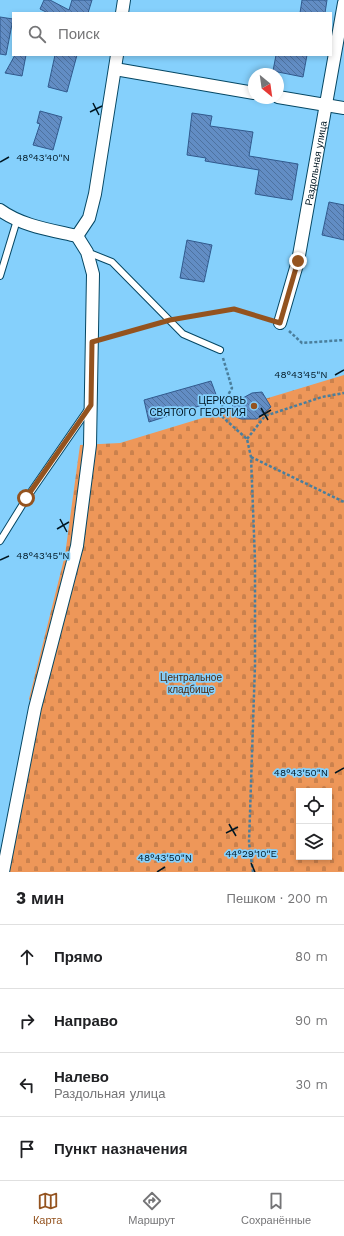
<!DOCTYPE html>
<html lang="ru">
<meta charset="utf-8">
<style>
body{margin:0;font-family:"Work Sans",sans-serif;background:#f2f2f2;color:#202124}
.controls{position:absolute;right:12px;bottom:12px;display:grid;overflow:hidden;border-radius:0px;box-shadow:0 2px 6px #0003}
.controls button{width:36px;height:36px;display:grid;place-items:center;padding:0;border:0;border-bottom:1px solid #e0e0e0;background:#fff;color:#202124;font:20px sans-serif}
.compass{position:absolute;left:248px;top:68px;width:36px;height:36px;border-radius:50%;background:#fff;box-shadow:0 2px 6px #0003;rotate:151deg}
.stop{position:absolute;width:12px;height:12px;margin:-9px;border:3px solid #94531f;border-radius:50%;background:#fff}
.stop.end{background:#94531f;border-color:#fff;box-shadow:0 1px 4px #0008}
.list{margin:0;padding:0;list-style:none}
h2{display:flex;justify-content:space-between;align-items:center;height:52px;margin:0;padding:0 16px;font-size:17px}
h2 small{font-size:13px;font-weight:400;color:#757577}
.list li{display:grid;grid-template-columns:26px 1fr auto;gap:12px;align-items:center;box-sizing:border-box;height:64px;padding:0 16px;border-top:1px solid #e0e0e0}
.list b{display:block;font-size:15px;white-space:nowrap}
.list p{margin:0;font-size:13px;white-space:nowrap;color:#757577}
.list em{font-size:13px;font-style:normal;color:#757577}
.icon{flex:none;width:22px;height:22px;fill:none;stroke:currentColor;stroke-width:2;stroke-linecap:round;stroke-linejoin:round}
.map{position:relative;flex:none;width:344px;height:872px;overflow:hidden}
.search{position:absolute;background:#fff;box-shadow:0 2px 6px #0003;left:12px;right:12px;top:12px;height:44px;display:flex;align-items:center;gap:10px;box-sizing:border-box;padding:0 14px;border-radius:0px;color:#757577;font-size:15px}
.sheet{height:308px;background:#fff}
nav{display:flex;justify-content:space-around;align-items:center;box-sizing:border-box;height:56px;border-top:1px solid #e0e0e0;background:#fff;font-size:11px;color:#757577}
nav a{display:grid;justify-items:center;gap:2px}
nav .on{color:#94531f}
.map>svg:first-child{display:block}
.cemetery{fill:url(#cemetery-stones);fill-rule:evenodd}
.building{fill:url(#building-back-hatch);stroke:#315a8e}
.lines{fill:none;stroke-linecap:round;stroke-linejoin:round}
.lane-casing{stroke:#054764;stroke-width:8}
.street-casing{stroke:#054764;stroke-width:14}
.path{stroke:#4a7e9c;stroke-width:2.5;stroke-dasharray:3 2;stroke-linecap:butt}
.lane{stroke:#fff;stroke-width:6}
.street{stroke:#fff;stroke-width:12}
.route{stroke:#94531f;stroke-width:5}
.ticks{fill:none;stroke:#011723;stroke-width:1.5}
.poi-dot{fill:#94531f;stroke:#85d0fc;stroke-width:1.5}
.labels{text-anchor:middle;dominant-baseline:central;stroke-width:3.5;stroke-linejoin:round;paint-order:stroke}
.street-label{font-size:10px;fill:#011723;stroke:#85d0fc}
.poi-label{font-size:10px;fill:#011723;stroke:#85d0fc;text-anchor:end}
.park-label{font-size:10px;fill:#4c280d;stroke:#85d0fc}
.ticks-label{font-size:10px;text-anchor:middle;fill:#011723;stroke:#85d0fc;stroke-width:3.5;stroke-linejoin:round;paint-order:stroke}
</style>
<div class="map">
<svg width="344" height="872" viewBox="0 0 344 872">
<defs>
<pattern id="cemetery-stones" width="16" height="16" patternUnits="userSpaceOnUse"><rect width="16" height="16" fill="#ee9759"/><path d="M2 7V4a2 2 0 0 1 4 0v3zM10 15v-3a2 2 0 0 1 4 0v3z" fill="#ca814d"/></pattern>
<pattern id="building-back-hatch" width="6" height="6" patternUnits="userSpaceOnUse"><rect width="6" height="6" fill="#628dc4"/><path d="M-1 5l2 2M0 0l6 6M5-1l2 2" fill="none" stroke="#4e729f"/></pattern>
</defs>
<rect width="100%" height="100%" fill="#85d0fc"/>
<!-- cemetery -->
<path class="cemetery" d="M 344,375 L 344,872 L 8,872 L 40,715 L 29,699 L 65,555 L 80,445 L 120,443 ZM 299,791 L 329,791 L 329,857 L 299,857 Z"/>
<!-- building -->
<g class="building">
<path d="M 44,0 L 50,0 L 69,10 L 72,0 L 92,0 L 88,13 L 48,13 L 40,9 Z"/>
<path d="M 302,0 L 327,0 L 325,13 L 300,13 Z"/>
<path d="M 0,17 L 13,19 L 6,55 L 0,54 Z"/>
<path d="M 15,55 L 26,55 L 22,76 L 5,73 Z"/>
<path d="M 55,55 L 77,55 L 67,92 L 48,87 Z"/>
<path d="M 276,55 L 307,55 L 303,77 L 273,71 Z"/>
<path d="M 40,111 L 62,117 L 53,150 L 33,145 L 40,124 L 37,123 Z"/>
<path d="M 192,113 L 212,116 L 210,126 L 253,132 L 249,156 L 298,164 L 292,200 L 255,194 L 259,170 L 205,161 L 206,158 L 187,155 Z"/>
<path d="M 329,202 L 344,205 L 344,240 L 322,235 Z"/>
<path d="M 187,240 L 212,245 L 204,282 L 180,278 Z"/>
<path d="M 211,381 L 218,400 L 149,422 L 144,400 Z"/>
<path d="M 262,392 L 271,407 L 257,419 L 241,419 L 236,417 L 232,404 L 252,393 Z"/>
</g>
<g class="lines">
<!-- lane casing -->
<g class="lane-casing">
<g id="lane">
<path d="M 87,252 L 112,262 L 183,334 L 220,350"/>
<path d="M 0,276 L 17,220"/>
<path d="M 0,541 L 26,499 L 89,408"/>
</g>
</g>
<!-- street casing -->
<g class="street-casing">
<g id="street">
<path d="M 122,13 L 124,0"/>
<path d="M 115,69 L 254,93"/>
<path d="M 278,97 L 344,108"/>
<path d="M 0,210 C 22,226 51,230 77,236"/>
<path d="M 77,236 L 89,218 L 95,194 L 117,55"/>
<path id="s1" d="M 280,323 L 298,261 L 344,3"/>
<path d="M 3,872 L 35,708 L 77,546 L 90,445 L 93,274 L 87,252 L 77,236"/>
</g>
</g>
<!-- path -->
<g class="path">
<path d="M 181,318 L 234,309 L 268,319"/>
<path d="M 289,331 L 302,343 L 344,340"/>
<path d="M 104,338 L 159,323"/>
<path d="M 223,358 L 232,388 L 218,413 L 247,439 L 251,457 L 255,560 L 255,665 L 249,843 L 253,872"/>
<path d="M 247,439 L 265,416 L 322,397 L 344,393"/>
<path d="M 251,457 L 344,502"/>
</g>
<!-- lane -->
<use href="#lane" class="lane"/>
<!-- street -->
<use href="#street" class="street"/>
</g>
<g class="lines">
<!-- route -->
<path class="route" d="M 26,498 L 91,405 L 92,342 L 170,320 L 234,309 L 280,323 L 298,261"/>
</g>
<!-- ticks -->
<path class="ticks" d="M 93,103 L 99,115M 90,112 L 102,106M 0,162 L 9,157M 335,375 L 344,370M 261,408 L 268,420M 259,417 L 271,410M 60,519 L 67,532M 57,529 L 69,522M 0,560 L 9,556M 335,773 L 344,768M 229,824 L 236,836M 226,833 L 238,827M 251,863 L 255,872M 157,872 L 165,867"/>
<!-- markers -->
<circle class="poi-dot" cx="254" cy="406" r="4"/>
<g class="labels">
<!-- street labels -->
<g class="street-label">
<text stroke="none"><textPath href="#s1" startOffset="164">Раздольная улица</textPath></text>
</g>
<!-- poi labels -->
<g class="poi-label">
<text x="246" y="400">ЦЕРКОВЬ<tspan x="246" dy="12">СВЯТОГО ГЕОРГИЯ</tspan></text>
</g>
<!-- park labels -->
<g class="park-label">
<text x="191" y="677">Центральное<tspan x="191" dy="12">кладбище</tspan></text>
</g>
</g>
<g class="ticks-label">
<text x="43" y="161">48°43'40"N</text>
<text x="301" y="378">48°43'45"N</text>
<text x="43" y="559">48°43'45"N</text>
<text x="301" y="776">48°43'50"N</text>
<text x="251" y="857">44°29'10"E</text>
<text x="165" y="861">48°43'50"N</text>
</g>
</svg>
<div class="controls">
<button><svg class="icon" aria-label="locate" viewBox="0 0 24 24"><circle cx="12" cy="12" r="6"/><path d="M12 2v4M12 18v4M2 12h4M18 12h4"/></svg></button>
<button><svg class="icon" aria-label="layers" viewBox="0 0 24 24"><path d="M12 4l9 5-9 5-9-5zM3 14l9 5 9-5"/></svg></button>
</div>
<svg class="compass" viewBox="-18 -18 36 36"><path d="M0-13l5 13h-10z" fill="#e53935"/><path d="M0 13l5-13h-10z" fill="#757577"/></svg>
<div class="stop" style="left:26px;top:498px"></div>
<div class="stop end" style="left:298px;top:261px"></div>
<div class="search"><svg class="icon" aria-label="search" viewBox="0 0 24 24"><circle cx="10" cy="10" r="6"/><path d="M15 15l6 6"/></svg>Поиск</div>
</div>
<section class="sheet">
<h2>3 мин<small>Пешком · 200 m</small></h2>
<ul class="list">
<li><svg class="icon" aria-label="ahead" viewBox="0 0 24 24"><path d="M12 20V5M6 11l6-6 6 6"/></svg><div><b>Прямо</b></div><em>80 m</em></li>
<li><svg class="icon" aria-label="right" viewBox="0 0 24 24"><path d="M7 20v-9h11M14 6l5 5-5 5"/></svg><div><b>Направо</b></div><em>90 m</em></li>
<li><svg class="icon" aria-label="left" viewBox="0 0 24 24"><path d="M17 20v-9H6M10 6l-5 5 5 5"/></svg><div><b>Налево</b><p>Раздольная улица</p></div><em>30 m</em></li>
<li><svg class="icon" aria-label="arrive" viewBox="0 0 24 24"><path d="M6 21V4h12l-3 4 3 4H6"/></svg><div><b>Пункт назначения</b></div></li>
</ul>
</section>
<nav>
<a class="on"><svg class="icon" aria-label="map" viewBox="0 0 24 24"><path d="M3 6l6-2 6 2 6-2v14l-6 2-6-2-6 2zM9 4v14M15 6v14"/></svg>Карта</a>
<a><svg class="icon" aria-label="directions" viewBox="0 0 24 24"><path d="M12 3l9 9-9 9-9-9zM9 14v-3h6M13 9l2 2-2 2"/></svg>Маршрут</a>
<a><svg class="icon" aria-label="saved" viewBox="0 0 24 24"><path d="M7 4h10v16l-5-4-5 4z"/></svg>Сохранённые</a>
</nav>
